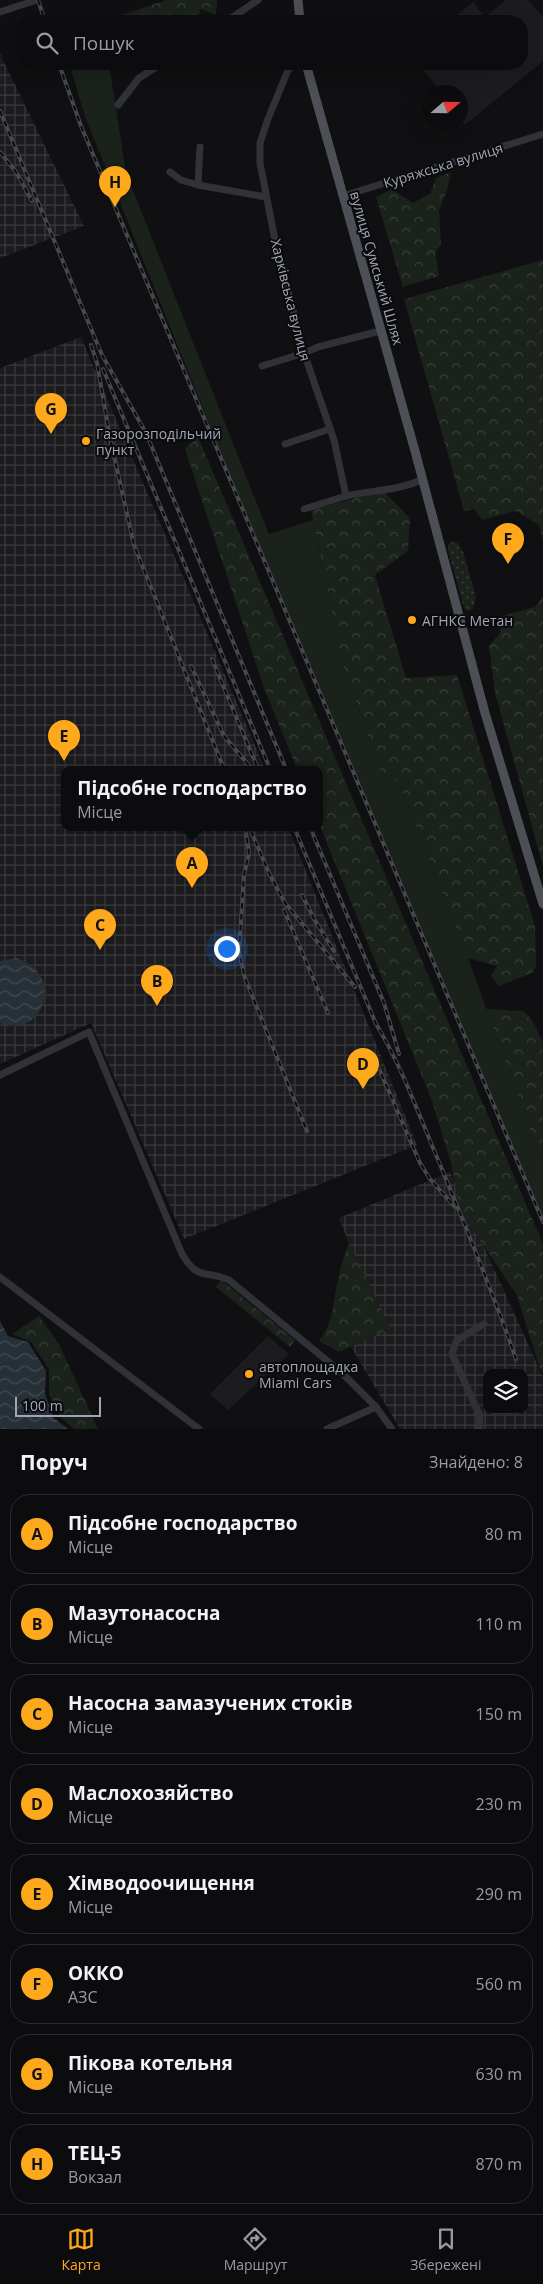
<!DOCTYPE html>
<html lang="uk">
<meta charset="utf-8">
<style>
body{margin:0;font-family:"Open Sans",sans-serif;background:#151517;color:#f1f3f6}
.controls{position:absolute;right:15px;bottom:15px;display:grid;overflow:hidden;border-radius:10px;box-shadow:0 5px 20px #0002}
.controls button{width:45px;height:45px;display:grid;place-items:center;padding:0;border:0;border-bottom:1px solid #2c2c2e;background:#0c0c0e;color:#f1f3f6;font:25px sans-serif}
.compass{position:absolute;left:423px;top:85px;width:45px;height:45px;border-radius:50%;background:#0c0c0e;box-shadow:0 5px 20px #0002;rotate:70deg}
.scale{position:absolute;left:15px;bottom:12px;width:86px;box-sizing:border-box;padding-left:5px;border:2px solid #a0a7b4;border-top:0;font-size:14px;line-height:18px;white-space:nowrap;color:#a0a7b4;-webkit-text-stroke:4px #0b0b0d;paint-order:stroke}
.you{position:absolute;left:226px;top:948px;width:18px;height:18px;margin:-12px;border:4px solid #fff;border-radius:50%;background:#1a73e8;box-shadow:0 0 0 8px #1a73e833}
.badge{display:grid;place-items:center;width:32px;height:32px;border-radius:50%;background:#fea81b;color:#111;font-size:16px;font-weight:700}
.pin{position:absolute;translate:-50% -41px;filter:drop-shadow(0 1px 2px #0008)}
.pin::after{content:'';position:absolute;top:26px;width:18px;height:15px;background:inherit;clip-path:polygon(0 0,100% 0,50% 100%)}
.popup{position:absolute;left:61px;top:766px;width:262px;height:65px;box-sizing:border-box;display:grid;place-content:center;border-radius:10px;background:#0c0c0e;filter:drop-shadow(0 1px 4px #0005);font-size:16px;white-space:nowrap;color:#9a9b9e}
.popup b{font-size:19px;color:#f1f3f6}
.popup::after{content:'';position:absolute;left:50%;top:100%;margin-left:-10px;border:10px solid transparent;border-top-color:#0c0c0e}
.list{margin:0;padding:0;list-style:none}
h2{display:flex;justify-content:space-between;align-items:center;height:65px;margin:0;padding:0 20px;font-size:21px}
h2 small{font-size:16px;font-weight:400;color:#9a9b9e}
.list li{display:grid;grid-template-columns:32px 1fr auto;gap:15px;align-items:center;box-sizing:border-box;height:80px;margin:0 10px 10px;padding:0 10px;border:1px solid #2c2c2e;border-radius:20px}
.list b{display:block;font-size:19px;white-space:nowrap}
.list p{margin:0;font-size:16px;white-space:nowrap;color:#9a9b9e}
.list em{font-size:16px;font-style:normal;color:#9a9b9e}
.icon{flex:none;width:28px;height:28px;fill:none;stroke:currentColor;stroke-width:2;stroke-linecap:round;stroke-linejoin:round}
.map{position:relative;flex:none;width:543px;height:1429px;overflow:hidden}
.search{position:absolute;background:#0c0c0e;box-shadow:0 5px 20px #0002;left:15px;right:15px;top:15px;height:55px;display:flex;align-items:center;gap:12px;box-sizing:border-box;padding:0 18px;border-radius:20px;color:#9a9b9e;font-size:19px}
.sheet{height:785px;background:#0c0c0e}
nav{display:flex;justify-content:space-around;align-items:center;box-sizing:border-box;height:70px;border-top:1px solid #2c2c2e;background:#0c0c0e;font-size:14px;color:#9a9b9e}
nav a{display:grid;justify-items:center;gap:2px}
nav .on{color:#fea81b}
.map>svg:first-child{display:block}
.built{fill:#1c1c1f}
.industrial{fill:url(#industrial-grid);fill-rule:evenodd}
.grass{fill:url(#grass-dots)}
.forest{fill:url(#forest-crowns)}
.green{fill:#1a221b}
.water{fill:url(#water-waves)}
.lines{fill:none;stroke-linecap:round;stroke-linejoin:round}
.minor{stroke:#313237;stroke-width:7}
.major{stroke:#4d4f56;stroke-width:9}
.rail-casing{stroke:#46484e;stroke-width:4}
.rail{stroke:#0b0b0d;stroke-width:2;stroke-dasharray:5.5;stroke-linecap:butt}
.poi-dot{fill:#fea81b;stroke:#0b0b0d;stroke-width:2}
.labels{text-anchor:middle;dominant-baseline:central;stroke-width:4;stroke-linejoin:round;paint-order:stroke}
.street-label{font-size:14px;fill:#a0a7b4;stroke:#0b0b0d}
.poi-label{font-size:14px;fill:#a0a7b4;stroke:#0b0b0d;text-anchor:start}
</style>
<div class="map">
<svg width="543" height="1429" viewBox="0 0 543 1429">
<defs>
<pattern id="industrial-grid" width="8" height="8" patternUnits="userSpaceOnUse" patternTransform="scale(1.25)"><rect width="8" height="8" fill="#1c1c1f"/><path d="M0 4h8M4 0v8" fill="none" stroke="#3a3a3d"/></pattern>
<pattern id="grass-dots" width="8" height="8" patternUnits="userSpaceOnUse" patternTransform="scale(1.25)"><rect width="8" height="8" fill="#1a221b"/><path d="M2 2h.1M6 6h.1" fill="none" stroke="#383f3a" stroke-width="1.8" stroke-linecap="round"/></pattern>
<pattern id="forest-crowns" width="20" height="18" patternUnits="userSpaceOnUse" patternTransform="scale(1.25)"><rect width="20" height="18" fill="#1a221b"/><path d="M2 6a3 3 0 1 1 6 0M12 15a3 3 0 1 1 6 0" fill="none" stroke="#383f3a"/></pattern>
<pattern id="water-waves" width="16" height="10" patternUnits="userSpaceOnUse" patternTransform="scale(1.25)"><rect width="16" height="10" fill="#263036"/><path d="M0 5q4-4 8 0t8 0" fill="none" stroke="#424b51"/></pattern>
</defs>
<rect width="100%" height="100%" fill="#101012"/>
<!-- built -->
<g class="built">
<path d="M 506,0 L 528,0 L 543,17 L 543,61 L 465,125 L 461,119 L 460,92 L 441,92 L 419,64 L 522,64 L 522,21 L 450,21 L 473,2 L 485,17 Z"/>
<path d="M 268,1336 L 289,1354 L 228,1410 L 210,1394 Z"/>
</g>
<!-- industrial -->
<g class="industrial">
<path d="M 0,54 L 84,226 L 0,258 Z"/>
<path d="M 81,337 L 265,769 L 64,769 L 64,827 L 288,827 L 417,1145 L 184,1239 L 91,1023 L 0,1064 L 0,368 Z"/>
<path d="M 450,1172 L 543,1377 L 543,1429 L 400,1429 L 351,1347 L 383,1332 L 339,1218 ZM 487,1373 L 524,1373 L 524,1410 L 487,1410 Z"/>
</g>
<!-- grass -->
<path class="grass" d="M 452,542 L 458,543 L 463,552 L 476,597 L 473,609 L 468,611 L 464,608 L 448,550 L 448,544 Z"/>
<!-- forest -->
<g class="forest">
<path d="M 166,0 L 217,0 L 216,15 L 201,9 L 196,21 L 105,21 Z"/>
<path d="M 451,172 L 447,191 L 439,210 L 441,245 L 435,252 L 439,276 L 403,287 L 376,197 L 392,189 L 413,203 L 430,194 L 436,178 Z"/>
<path d="M 543,260 L 543,541 L 539,525 L 516,511 L 482,520 L 474,509 L 464,511 L 404,299 Z"/>
<path d="M 198,437 L 543,1244 L 543,1373 L 539,1366 L 517,1295 L 460,1211 L 451,1163 L 432,1101 L 320,826 L 320,769 L 297,769 L 264,688 L 185,449 Z"/>
<path d="M 383,491 L 410,518 L 408,551 L 375,575 L 406,678 L 457,675 L 535,926 L 536,967 L 532,973 L 499,986 L 491,976 L 497,966 L 468,958 L 399,783 L 381,773 L 342,662 L 311,510 Z"/>
<path d="M 543,596 L 543,866 L 495,693 L 489,646 L 500,633 L 502,616 L 535,607 Z"/>
<path d="M 485,1009 L 523,1011 L 532,1020 L 543,1042 L 543,1166 Z"/>
<path d="M 349,1242 L 391,1329 L 339,1352 L 319,1341 C 335,1320 332,1304 338,1280 C 340,1267 345,1255 349,1242 Z"/>
<path d="M 221,1280 L 295,1340 L 290,1347 L 216,1287 Z"/>
<path d="M 39,1316 L 59,1344 L 98,1429 L 74,1429 L 61,1418 L 49,1395 L 49,1369 L 31,1342 L 12,1334 Z"/>
</g>
<!-- green -->
<path class="green" d="M 69,64 L 109,64 L 126,173 L 269,534 L 313,520 L 342,662 L 381,773 L 399,783 L 468,958 L 543,1166 L 543,1222 L 279,596 L 86,119 Z"/>
<!-- water -->
<g class="water">
<path d="M 16,958 C 68,974 41,1041 0,1023 L 0,961 Z"/>
<path d="M 0,1321 L 8,1336 L 28,1342 L 46,1371 L 45,1394 L 54,1418 L 68,1429 L 0,1429 Z"/>
</g>
<g class="lines">
<!-- minor -->
<g class="minor">
<path d="M 0,12 L 34,1"/>
<path d="M 227,21 L 258,0"/>
<path d="M 295,64 L 288,70 L 268,119 L 260,143 L 260,163 L 274,235 L 304,353 L 334,440 L 346,496 L 304,509"/>
<path d="M 118,105 L 139,78 L 161,64"/>
<path d="M 170,172 L 181,180 L 198,185 L 200,147"/>
<path d="M 198,185 L 266,197"/>
<path d="M 343,196 L 543,134"/>
<path d="M 262,366 L 304,353 L 318,347 L 380,331"/>
<path d="M 285,444 L 330,429"/>
<path d="M 346,496 C 371,490 399,491 423,479"/>
<path d="M 0,1075 L 89,1032 L 182,1254 C 199,1282 204,1269 229,1280 L 342,1373 L 376,1407 L 392,1429"/>
<path d="M 0,1277 L 199,1429"/>
<path d="M 327,1429 L 376,1407"/>
<path d="M 479,1429 L 480,1416 L 452,1354 L 457,1340 L 484,1324"/>
</g>
<!-- major -->
<g class="major">
<path d="M 298,0 L 300,21"/>
<path d="M 306,64 L 415,451 L 485,713 L 543,904"/>
</g>
<!-- rail casing -->
<g class="rail-casing">
<g id="rail">
<path d="M 38,0 L 45,21"/>
<path d="M 59,64 L 81,126 L 543,1222"/>
<path d="M 0,111 L 102,355 L 146,433 L 286,769"/>
<path d="M 0,152 L 16,172 L 32,201"/>
<path d="M 91,345 L 97,363 L 110,438 L 134,545 L 224,769"/>
<path d="M 103,369 L 270,769"/>
<path d="M 212,659 L 258,769"/>
<path d="M 191,666 L 224,736 L 252,769"/>
<path d="M 245,827 L 249,853 L 244,875 L 239,952 L 245,978 L 307,1131"/>
<path d="M 294,827 L 376,1024 C 401,1065 417,1110 436,1155 C 464,1222 492,1290 516,1359"/>
<path d="M 310,827 L 384,1003 L 399,1054"/>
<path d="M 251,831 L 269,873 L 285,903 L 355,987"/>
<path d="M 302,895 L 314,919 L 334,951"/>
<path d="M 284,910 L 328,1013"/>
<path d="M 377,1064 L 420,1163 L 430,1179 L 455,1207"/>
</g>
</g>
<!-- rail -->
<use href="#rail" class="rail"/>
</g>
<!-- markers -->
<g class="poi-dot">
<circle cx="86" cy="441" r="5"/>
<circle cx="412" cy="620" r="5"/>
<circle cx="249" cy="1374" r="5"/>
</g>
<g class="labels">
<!-- street labels -->
<g class="street-label">
<text transform="translate(443 165) rotate(-17)">Куряжська вулиця</text>
<text transform="translate(377 268) rotate(74)">вулиця Сумський Шлях</text>
<text transform="translate(291 300) rotate(76)">Харківська вулиця</text>
</g>
<!-- poi labels -->
<g class="poi-label">
<text x="96" y="433">Газорозподільчий<tspan x="96" dy="16">пункт</tspan></text>
<text x="422" y="620">АГНКС Метан</text>
<text x="259" y="1366">автоплощадка<tspan x="259" dy="16">Miami Cars</tspan></text>
</g>
</g>
</svg>
<div class="controls">
<button><svg class="icon" aria-label="layers" viewBox="0 0 24 24"><path d="M12 4l9 5-9 5-9-5zM3 14l9 5 9-5"/></svg></button>
</div>
<svg class="compass" viewBox="-18 -18 36 36"><path d="M0-13l5 13h-10z" fill="#e53935"/><path d="M0 13l5-13h-10z" fill="#9a9b9e"/></svg>
<div class="scale">100 m</div>
<div class="you"></div>
<div class="pin badge" style="left:192px;top:888px">A</div>
<div class="popup"><b>Підсобне господарство</b>Місце</div>
<div class="pin badge" style="left:157px;top:1006px">B</div>
<div class="pin badge" style="left:100px;top:950px">C</div>
<div class="pin badge" style="left:363px;top:1089px">D</div>
<div class="pin badge" style="left:64px;top:761px">E</div>
<div class="pin badge" style="left:508px;top:564px">F</div>
<div class="pin badge" style="left:51px;top:434px">G</div>
<div class="pin badge" style="left:115px;top:207px">H</div>
<div class="search"><svg class="icon" aria-label="search" viewBox="0 0 24 24"><circle cx="10" cy="10" r="6"/><path d="M15 15l6 6"/></svg>Пошук</div>
</div>
<section class="sheet">
<h2>Поруч<small>Знайдено: 8</small></h2>
<ul class="list">
<li><span class="badge">A</span><div><b>Підсобне господарство</b><p>Місце</p></div><em>80 m</em></li>
<li><span class="badge">B</span><div><b>Мазутонасосна</b><p>Місце</p></div><em>110 m</em></li>
<li><span class="badge">C</span><div><b>Насосна замазучених стоків</b><p>Місце</p></div><em>150 m</em></li>
<li><span class="badge">D</span><div><b>Маслохозяйство</b><p>Місце</p></div><em>230 m</em></li>
<li><span class="badge">E</span><div><b>Хімводоочищення</b><p>Місце</p></div><em>290 m</em></li>
<li><span class="badge">F</span><div><b>ОККО</b><p>АЗС</p></div><em>560 m</em></li>
<li><span class="badge">G</span><div><b>Пікова котельня</b><p>Місце</p></div><em>630 m</em></li>
<li><span class="badge">H</span><div><b>ТЕЦ-5</b><p>Вокзал</p></div><em>870 m</em></li>
</ul>
</section>
<nav>
<a class="on"><svg class="icon" aria-label="map" viewBox="0 0 24 24"><path d="M3 6l6-2 6 2 6-2v14l-6 2-6-2-6 2zM9 4v14M15 6v14"/></svg>Карта</a>
<a><svg class="icon" aria-label="directions" viewBox="0 0 24 24"><path d="M12 3l9 9-9 9-9-9zM9 14v-3h6M13 9l2 2-2 2"/></svg>Маршрут</a>
<a><svg class="icon" aria-label="saved" viewBox="0 0 24 24"><path d="M7 4h10v16l-5-4-5 4z"/></svg>Збережені</a>
</nav>
